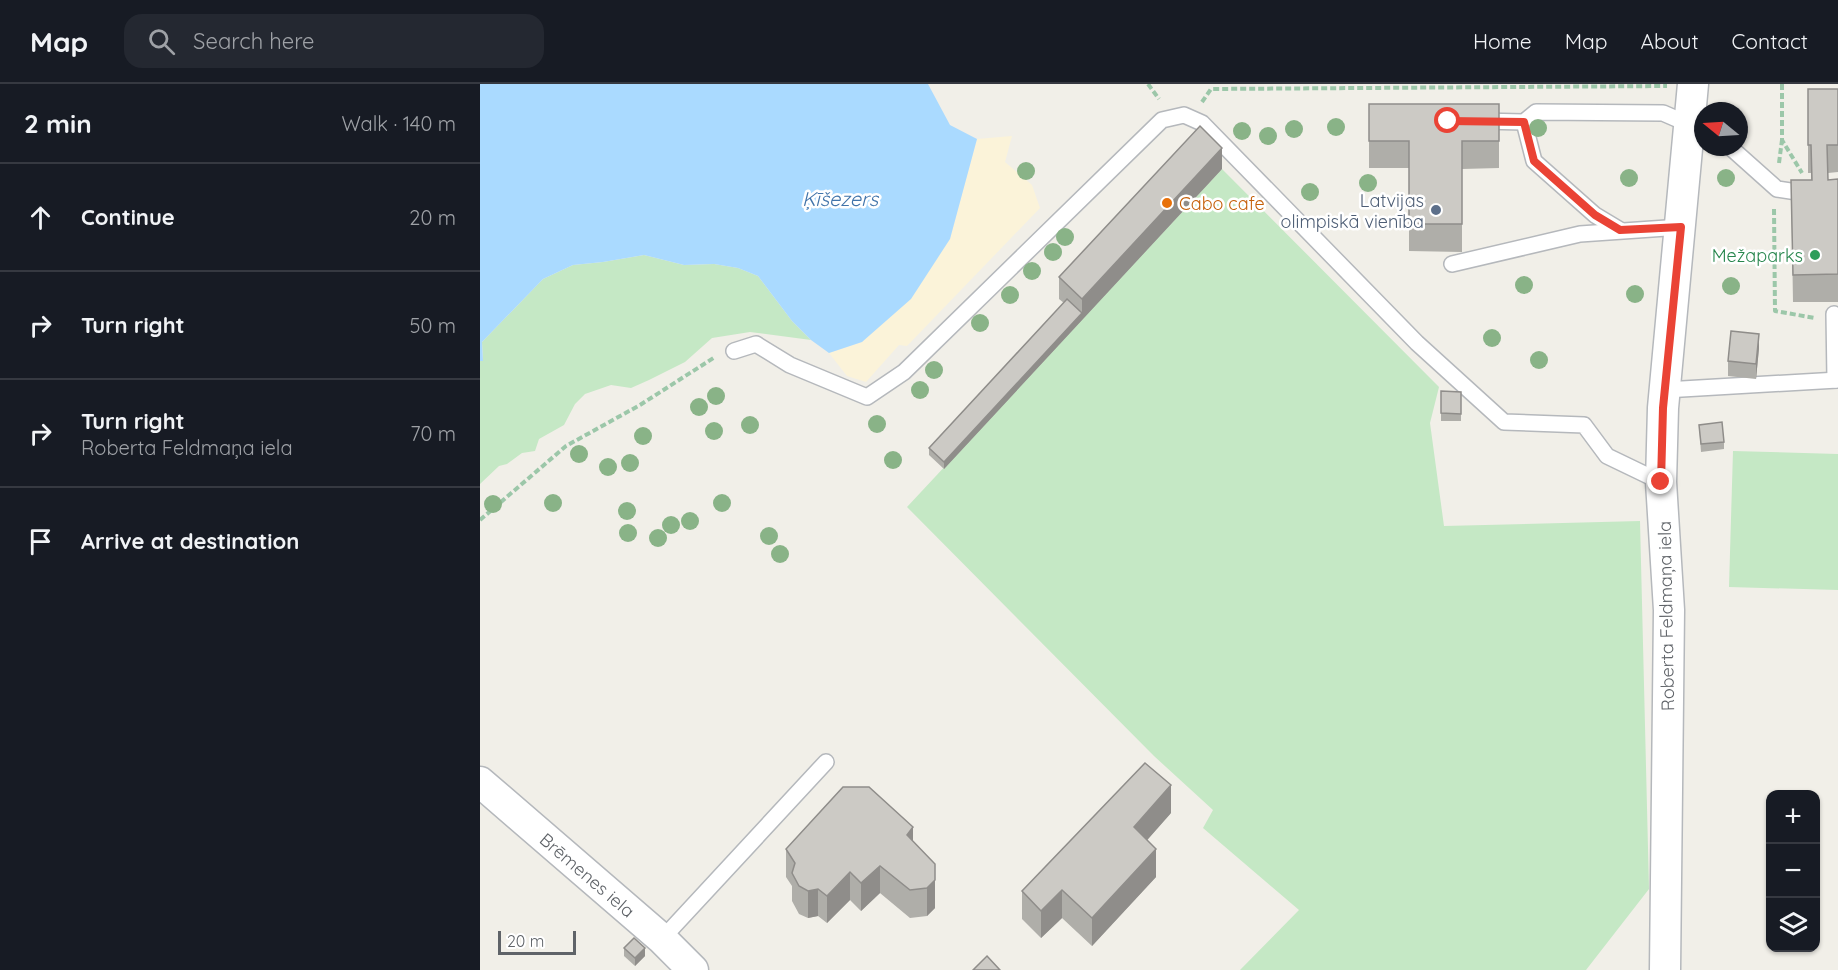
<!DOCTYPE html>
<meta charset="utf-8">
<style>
body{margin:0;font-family:Quicksand,sans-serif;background:#242831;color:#f1f3f6}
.controls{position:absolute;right:18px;bottom:18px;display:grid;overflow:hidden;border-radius:12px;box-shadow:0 2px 4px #0004}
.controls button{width:54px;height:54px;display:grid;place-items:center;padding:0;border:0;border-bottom:2px solid #363941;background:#171b24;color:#f1f3f6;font:30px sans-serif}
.compass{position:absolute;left:1214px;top:18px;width:54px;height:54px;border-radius:50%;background:#171b24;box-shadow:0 2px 4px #0004;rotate:288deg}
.scale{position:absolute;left:18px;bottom:15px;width:78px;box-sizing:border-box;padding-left:6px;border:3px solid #5f6368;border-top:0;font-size:16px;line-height:21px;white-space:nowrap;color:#5f6368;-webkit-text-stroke:4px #fff;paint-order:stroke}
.stop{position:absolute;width:18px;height:18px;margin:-14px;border:4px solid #ea4335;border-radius:50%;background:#fff}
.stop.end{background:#ea4335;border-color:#fff;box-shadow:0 2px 6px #0008}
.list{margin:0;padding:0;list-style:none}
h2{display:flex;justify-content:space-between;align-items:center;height:78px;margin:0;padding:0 24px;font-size:26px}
h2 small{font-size:20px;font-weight:400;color:#9ea1a6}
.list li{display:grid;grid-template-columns:39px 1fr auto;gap:18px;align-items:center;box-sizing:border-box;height:108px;padding:0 24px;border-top:2px solid #363941}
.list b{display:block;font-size:22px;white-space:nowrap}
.list p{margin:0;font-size:20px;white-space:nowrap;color:#9ea1a6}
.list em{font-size:20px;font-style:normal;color:#9ea1a6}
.icon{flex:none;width:33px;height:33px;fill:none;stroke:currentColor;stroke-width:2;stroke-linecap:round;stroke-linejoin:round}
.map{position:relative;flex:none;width:1358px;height:886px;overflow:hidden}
header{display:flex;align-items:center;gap:36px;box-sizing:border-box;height:84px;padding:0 30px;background:#171b24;border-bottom:2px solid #363941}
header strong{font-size:28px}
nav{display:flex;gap:33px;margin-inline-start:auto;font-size:21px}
.search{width:420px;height:54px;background:#242831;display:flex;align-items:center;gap:15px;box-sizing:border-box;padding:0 21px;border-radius:18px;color:#9ea1a6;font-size:22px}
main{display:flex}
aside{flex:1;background:#171b24}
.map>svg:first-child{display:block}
.green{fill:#c5e8c5}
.sand{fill:#fbf3d9}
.water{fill:#aadaff}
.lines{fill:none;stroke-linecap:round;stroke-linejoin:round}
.lane-casing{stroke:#b5b8bc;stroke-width:18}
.street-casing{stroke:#b5b8bc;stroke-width:33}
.path{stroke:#9cc7a9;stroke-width:4;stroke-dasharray:6 3;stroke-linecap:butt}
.lane{stroke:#fff;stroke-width:15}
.street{stroke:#fff;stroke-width:30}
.tree{fill:#89b387}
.wall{fill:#afaea9}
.shaded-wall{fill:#8f8d8a}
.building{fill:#cccac5;stroke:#8f8d8a;stroke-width:1.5}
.route{stroke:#ea4335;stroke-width:8}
.food-dot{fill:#e8710a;stroke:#fff;stroke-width:2}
.service-dot{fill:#5c6f8a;stroke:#fff;stroke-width:2}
.leisure-dot{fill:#2e9e5b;stroke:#fff;stroke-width:2}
.labels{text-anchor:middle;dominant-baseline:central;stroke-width:5;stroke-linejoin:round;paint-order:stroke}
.service-label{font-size:18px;fill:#4e5e75;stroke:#fff;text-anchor:end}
.food-label{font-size:18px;fill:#c56008;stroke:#fff;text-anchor:start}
.leisure-label{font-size:18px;fill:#27864d;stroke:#fff;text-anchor:end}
.street-label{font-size:18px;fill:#5f6368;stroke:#fff}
.water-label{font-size:20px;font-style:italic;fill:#4174aa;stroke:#fff}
</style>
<header>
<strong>Map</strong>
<div class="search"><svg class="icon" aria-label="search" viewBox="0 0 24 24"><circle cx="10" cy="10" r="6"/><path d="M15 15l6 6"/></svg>Search here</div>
<nav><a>Home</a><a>Map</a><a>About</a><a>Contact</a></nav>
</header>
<main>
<aside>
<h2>2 min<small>Walk · 140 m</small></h2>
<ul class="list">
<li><svg class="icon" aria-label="ahead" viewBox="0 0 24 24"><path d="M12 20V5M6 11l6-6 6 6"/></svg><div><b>Continue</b></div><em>20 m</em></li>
<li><svg class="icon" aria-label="right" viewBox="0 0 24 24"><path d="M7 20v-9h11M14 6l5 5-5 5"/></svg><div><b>Turn right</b></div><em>50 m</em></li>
<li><svg class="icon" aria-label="right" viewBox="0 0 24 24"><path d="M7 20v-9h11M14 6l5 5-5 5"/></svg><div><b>Turn right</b><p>Roberta Feldmaņa iela</p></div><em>70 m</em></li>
<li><svg class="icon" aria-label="arrive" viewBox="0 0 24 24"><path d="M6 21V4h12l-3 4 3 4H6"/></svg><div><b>Arrive at destination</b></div></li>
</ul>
</aside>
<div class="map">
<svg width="1358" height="886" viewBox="0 0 1358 886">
<rect width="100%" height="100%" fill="#f1efe8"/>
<!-- green -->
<g class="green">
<path d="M 742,85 L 959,303 L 950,339 L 964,442 L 1160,437 L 1169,805 L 1106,886 L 760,886 L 819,826 L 723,744 L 733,726 L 674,672 L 427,423 Z"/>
<path d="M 164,171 L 204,181 L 234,180 L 258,184 L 278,192 L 312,237 L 331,256 L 270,248 L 232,254 L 205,278 L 169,296 L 151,304 L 131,301 L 105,310 L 95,320 L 84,341 L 59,355 L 55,367 L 42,369 L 27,380 L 19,382 L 0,400 L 0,277 L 3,276 L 2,258 L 63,195 L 93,181 L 123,178 Z"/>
<path d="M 1253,367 L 1358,370 L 1358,506 L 1249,503 Z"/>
</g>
<!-- sand -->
<path class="sand" d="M 532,52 L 525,78 L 552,101 L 560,124 L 427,262 L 419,261 L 386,298 L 367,292 L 349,269 L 382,258 L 470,155 L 497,55 Z"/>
<!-- water -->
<path class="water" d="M 0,0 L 448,0 L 470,41 L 497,55 L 470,155 L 431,215 L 382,258 L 349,269 L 331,256 L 312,237 L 278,192 L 258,184 L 234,180 L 204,181 L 164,171 L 123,178 L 93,181 L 63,195 L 2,258 L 3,277 L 0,277 Z"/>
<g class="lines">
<!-- lane casing -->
<g class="lane-casing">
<g id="lane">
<path d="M 1001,37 L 1044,38 L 1056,28 L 1183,29 L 1213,42"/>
<path d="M 1044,38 L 1054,77 L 1115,131 L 1140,146"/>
<path d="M 1250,63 L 1297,105 L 1330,110"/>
<path d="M 972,180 L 1100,150 L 1201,143"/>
<path d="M 1354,230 L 1355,296"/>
<path d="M 254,267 L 276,260 L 310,281 L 387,313 L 424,288 L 682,36 L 704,31 L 722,39 L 937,259 L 1024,338 L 1104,341 L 1127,372 L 1181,398"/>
<path d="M 1185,306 L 1358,296"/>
<path d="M 182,855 L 346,678"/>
</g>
</g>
<!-- street casing -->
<g class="street-casing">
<g id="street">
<path id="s1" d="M 0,698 L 182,855 L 213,886"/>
<path d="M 1185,886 L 1189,526 L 1181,398 L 1183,324 L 1213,0"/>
</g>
</g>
<!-- path -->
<g class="path">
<path d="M 668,0 L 679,15"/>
<path d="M 1302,0 L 1302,56 L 1322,89"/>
<path d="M 722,18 L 731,5 L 1187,2"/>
<path d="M 1299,79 L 1302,56"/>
<path d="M 1294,125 L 1295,227 L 1335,234"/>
<path d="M 0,436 L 86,362 L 160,321 L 235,273"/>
</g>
<!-- lane -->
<use href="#lane" class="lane"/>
<!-- street -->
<use href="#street" class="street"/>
</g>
<!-- trees -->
<g class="tree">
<circle cx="856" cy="43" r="9"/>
<circle cx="1058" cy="44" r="9"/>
<circle cx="814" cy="45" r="9"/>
<circle cx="762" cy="47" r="9"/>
<circle cx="788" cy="52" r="9"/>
<circle cx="546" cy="87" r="9"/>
<circle cx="1149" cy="94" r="9"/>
<circle cx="1246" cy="94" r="9"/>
<circle cx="888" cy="99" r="9"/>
<circle cx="830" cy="108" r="9"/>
<circle cx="585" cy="153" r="9"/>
<circle cx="573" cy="168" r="9"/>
<circle cx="552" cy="187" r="9"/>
<circle cx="1044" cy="201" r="9"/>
<circle cx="1251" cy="202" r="9"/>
<circle cx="1155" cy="210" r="9"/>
<circle cx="530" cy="211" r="9"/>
<circle cx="500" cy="239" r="9"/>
<circle cx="1012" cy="254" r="9"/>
<circle cx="1059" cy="276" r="9"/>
<circle cx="454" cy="286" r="9"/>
<circle cx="440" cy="306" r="9"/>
<circle cx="236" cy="312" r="9"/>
<circle cx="219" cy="323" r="9"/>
<circle cx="397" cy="340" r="9"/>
<circle cx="270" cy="341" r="9"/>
<circle cx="234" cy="347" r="9"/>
<circle cx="163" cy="352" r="9"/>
<circle cx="99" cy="370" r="9"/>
<circle cx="413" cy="376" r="9"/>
<circle cx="150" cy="379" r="9"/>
<circle cx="128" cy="383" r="9"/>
<circle cx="73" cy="419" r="9"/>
<circle cx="242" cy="419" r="9"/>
<circle cx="13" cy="420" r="9"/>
<circle cx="147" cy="427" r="9"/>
<circle cx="210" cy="437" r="9"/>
<circle cx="191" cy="441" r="9"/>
<circle cx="148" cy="449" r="9"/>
<circle cx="289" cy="452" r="9"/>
<circle cx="178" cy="454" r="9"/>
<circle cx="300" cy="470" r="9"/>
</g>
<!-- wall -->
<g class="wall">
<path d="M 1328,5 L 1358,5 L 1358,88 L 1348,89 L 1348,96 L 1358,95 L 1358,218 L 1313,218 L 1311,96 L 1331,96 L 1331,89 L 1328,89 Z"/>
<path d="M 889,20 L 1019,20 L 1019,84 L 982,85 L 982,168 L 929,167 L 929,84 L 889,84 Z"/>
<path d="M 742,85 L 464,385 L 449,371 L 449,364 L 584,219 L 579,215 L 579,193 Z"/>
<path d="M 1279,264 L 1276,295 L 1248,292 L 1248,277 Z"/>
<path d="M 961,307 L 981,308 L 981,337 L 961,337 Z"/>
<path d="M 1219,341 L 1244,358 L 1244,365 L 1221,368 Z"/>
<path d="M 691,729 L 667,756 L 676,793 L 612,862 L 582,834 L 561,854 L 542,835 L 542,807 Z"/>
<path d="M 433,758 L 455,824 L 447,832 L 430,834 L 400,809 L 381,827 L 370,816 L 347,839 L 338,832 L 328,834 L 319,830 L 312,817 L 312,802 L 306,793 L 306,765 Z"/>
<path d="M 144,864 L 165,872 L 155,882 L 144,872 Z"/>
</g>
<!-- shaded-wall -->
<g class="shaded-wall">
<path d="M 742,64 L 742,85 L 464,385 L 464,378 L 602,229 L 602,215 Z"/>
<path d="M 1279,250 L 1279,264 L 1276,295 L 1276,280 Z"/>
<path d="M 691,701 L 691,729 L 654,771 L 654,743 Z"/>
<path d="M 433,743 L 433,771 L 427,751 Z"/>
<path d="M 676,765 L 676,793 L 612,862 L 612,834 Z"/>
<path d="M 400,782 L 400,809 L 381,827 L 381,799 Z"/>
<path d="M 370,788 L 370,816 L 347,839 L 347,812 Z"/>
<path d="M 455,796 L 455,824 L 447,832 L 447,804 Z"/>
<path d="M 338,805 L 338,832 L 328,834 L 328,807 Z"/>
<path d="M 582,806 L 582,834 L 561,854 L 561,827 Z"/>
<path d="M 165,864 L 165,872 L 155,882 L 155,874 Z"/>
</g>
<!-- building -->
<g class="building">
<path d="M 1328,5 L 1358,5 L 1358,61 L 1347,61 L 1348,96 L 1358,95 L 1358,190 L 1313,191 L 1311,96 L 1332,96 L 1331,61 L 1328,61 Z"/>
<path d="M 889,20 L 1019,20 L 1019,57 L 982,57 L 982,140 L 929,140 L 929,57 L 889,57 Z"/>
<path d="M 720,42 L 742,64 L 602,215 L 579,193 Z"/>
<path d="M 587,215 L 602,229 L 464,378 L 449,364 Z"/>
<path d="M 1251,247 L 1279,250 L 1276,280 L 1248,277 Z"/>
<path d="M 961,307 L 981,308 L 981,330 L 961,329 Z"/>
<path d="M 1242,338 L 1244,358 L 1221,360 L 1219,341 Z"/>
<path d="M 665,679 L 691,701 L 654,743 L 676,765 L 612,834 L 582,806 L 561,827 L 542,807 Z"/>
<path d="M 363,703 L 389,703 L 433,743 L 427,751 L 455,780 L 455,796 L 447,804 L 430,806 L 400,782 L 381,799 L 370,788 L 347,812 L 338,805 L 328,807 L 319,802 L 312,789 L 315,779 L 306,765 Z"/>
<path d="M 154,854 L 165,864 L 155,874 L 144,864 Z"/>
<path d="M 507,872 L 520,886 L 493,886 Z"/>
</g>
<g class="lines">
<!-- route -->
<path class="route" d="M 968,37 L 1044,38 L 1054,77 L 1115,131 L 1140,146 L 1201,143 L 1183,324 L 1181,398"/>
</g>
<!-- markers -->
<circle class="food-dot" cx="687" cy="119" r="6"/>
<circle class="service-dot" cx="956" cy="126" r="6"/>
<circle class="leisure-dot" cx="1335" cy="171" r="6"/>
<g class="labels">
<!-- service labels -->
<g class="service-label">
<text x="944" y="116">Latvijas<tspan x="944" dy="21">olimpiskā vienība</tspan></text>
</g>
<!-- food labels -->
<g class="food-label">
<text x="699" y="119">Cabo cafe</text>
</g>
<!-- leisure labels -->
<g class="leisure-label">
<text x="1323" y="171">Mežaparks</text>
</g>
<!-- street labels -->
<g class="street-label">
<text transform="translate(1186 532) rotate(-91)">Roberta Feldmaņa iela</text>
<text stroke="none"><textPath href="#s1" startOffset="142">Brēmenes iela</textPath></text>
</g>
<!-- water labels -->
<g class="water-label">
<text x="360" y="114">Ķīšezers</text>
</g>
</g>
</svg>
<div class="controls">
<button>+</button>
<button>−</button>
<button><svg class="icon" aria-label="layers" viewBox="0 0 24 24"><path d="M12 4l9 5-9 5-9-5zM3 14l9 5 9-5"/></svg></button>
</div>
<svg class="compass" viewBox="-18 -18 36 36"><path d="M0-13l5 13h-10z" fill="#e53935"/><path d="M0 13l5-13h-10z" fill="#9ea1a6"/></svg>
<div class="scale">20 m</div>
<div class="stop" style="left:968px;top:37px"></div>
<div class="stop end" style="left:1181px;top:398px"></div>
</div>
</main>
